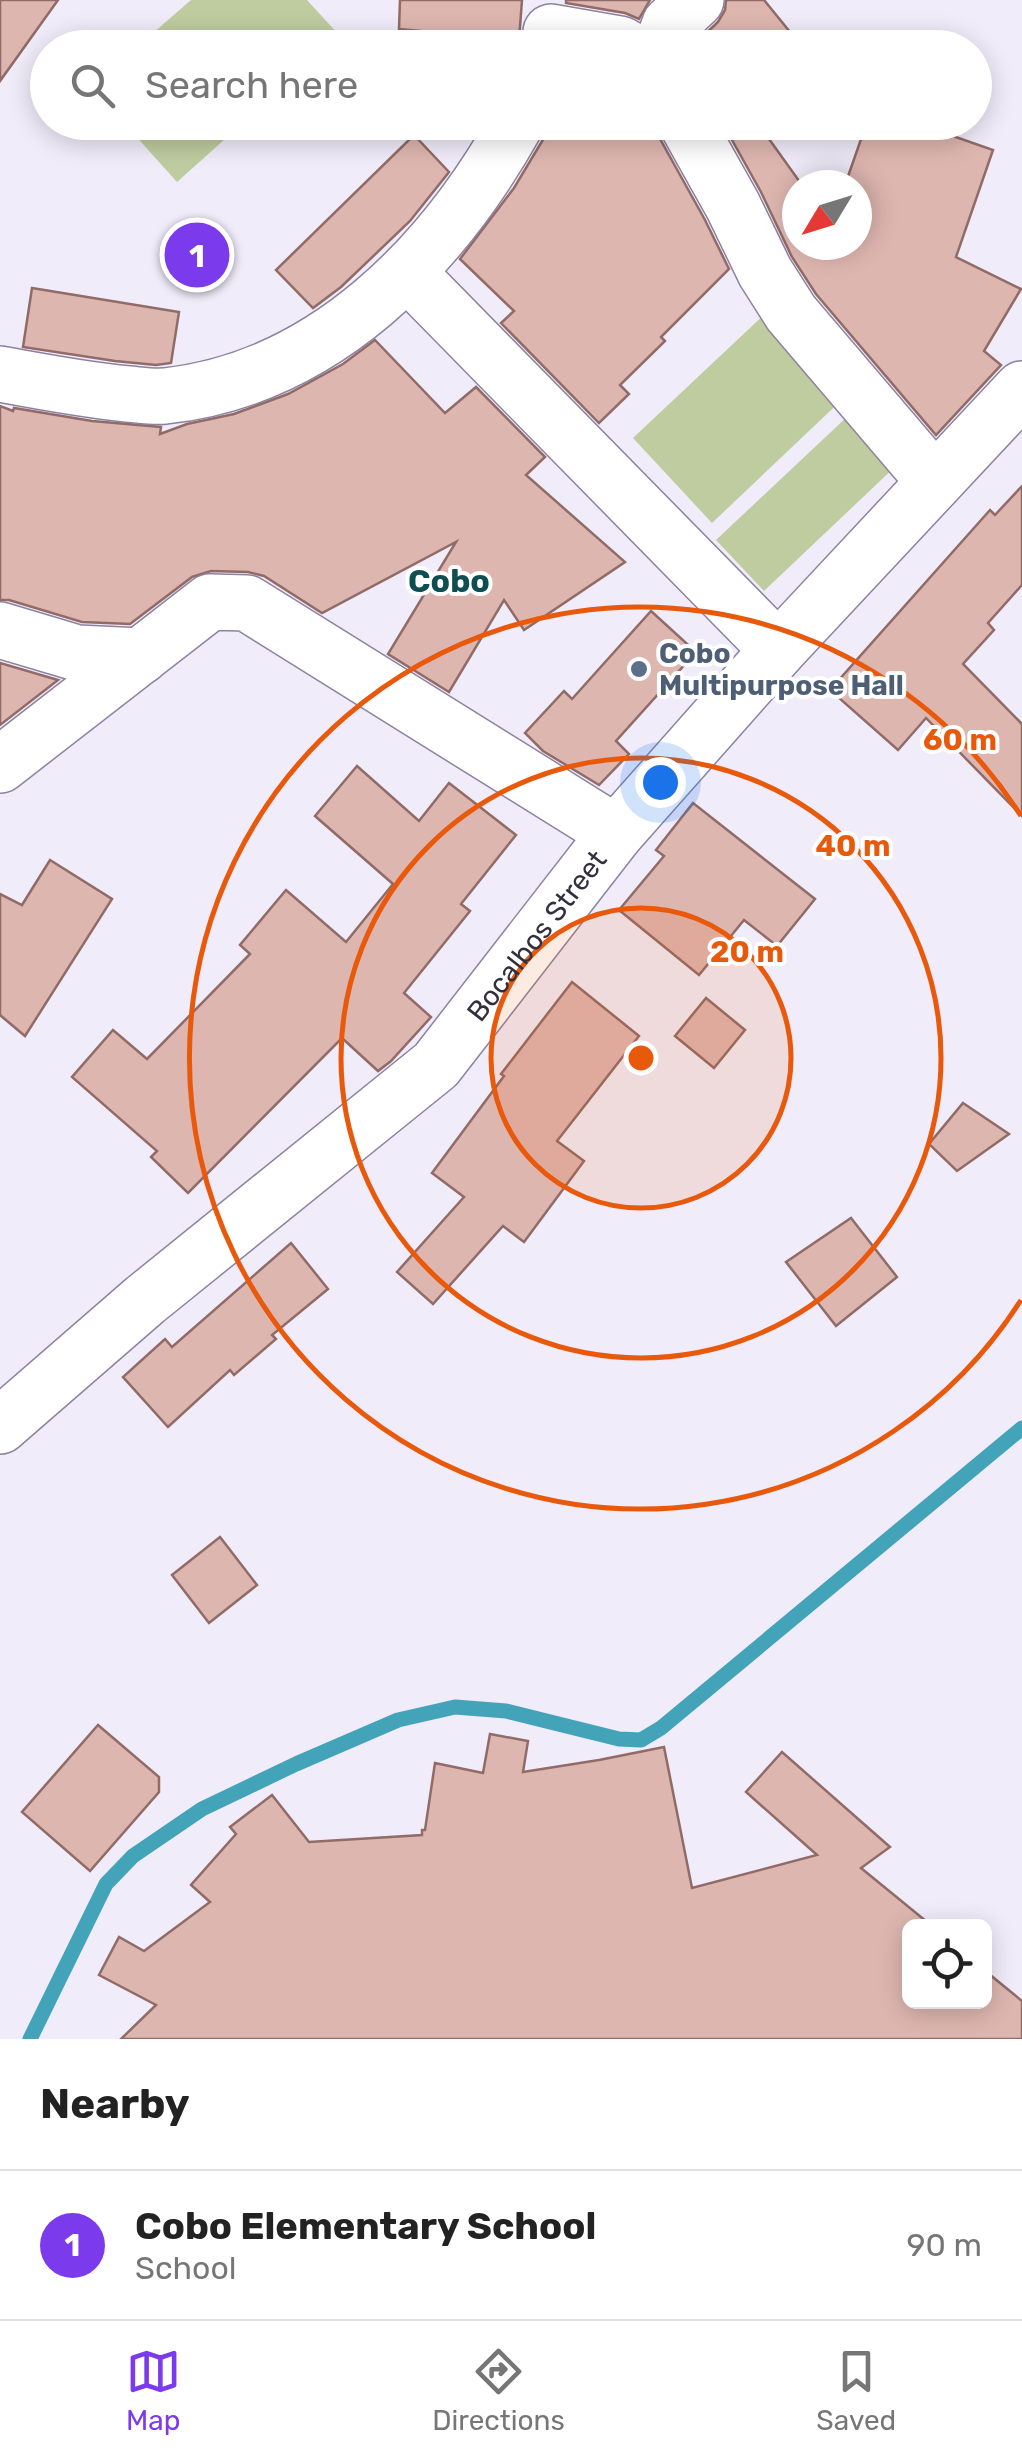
<!DOCTYPE html>
<style>
body{margin:0;font-family:Rubik,sans-serif;background:#f2f2f2;color:#222}
.controls{position:absolute;right:30px;bottom:30px;display:grid;overflow:hidden;border-radius:15px;box-shadow:0 5px 25px #0003}
.controls button{width:90px;height:90px;display:grid;place-items:center;padding:0;border:0;border-bottom:2px solid #e0e0e0;background:#fff;color:#222;font:50px sans-serif}
.compass{position:absolute;left:782px;top:170px;width:90px;height:90px;border-radius:50%;background:#fff;box-shadow:0 5px 25px #0003;rotate:232deg}
.you{position:absolute;left:660px;top:782px;width:35px;height:35px;margin:-25px;border:8px solid #fff;border-radius:50%;background:#1a73e8;box-shadow:0 0 0 15px #1a73e833}
.badge{display:grid;place-items:center;width:65px;height:65px;border-radius:50%;background:#7c3aed;color:#fff;font-size:32px;font-weight:700}
.pin{position:absolute;translate:-50% -50%;border:5px solid #fff;box-shadow:0 2px 10px #0006}
.list{margin:0;padding:0;list-style:none}
h2{display:flex;justify-content:space-between;align-items:center;height:130px;margin:0;padding:0 40px;font-size:42px}
h2 small{font-size:32px;font-weight:400;color:#767676}
.list li{display:grid;grid-template-columns:65px 1fr auto;gap:30px;align-items:center;box-sizing:border-box;height:150px;padding:0 40px;border-top:2px solid #e0e0e0}
.list b{display:block;font-size:38px;white-space:nowrap}
.list p{margin:0;font-size:32px;white-space:nowrap;color:#767676}
.list em{font-size:32px;font-style:normal;color:#767676}
.icon{flex:none;width:55px;height:55px;fill:none;stroke:currentColor;stroke-width:2;stroke-linecap:round;stroke-linejoin:round}
.map{position:relative;flex:none;width:1022px;height:2039px;overflow:hidden}
.search{position:absolute;background:#fff;box-shadow:0 5px 25px #0003;left:30px;right:30px;top:30px;height:110px;display:flex;align-items:center;gap:25px;box-sizing:border-box;padding:0 35px;border-radius:55px;color:#767676;font-size:38px}
.sheet{height:280px;background:#fff}
nav{display:flex;justify-content:space-around;align-items:center;box-sizing:border-box;height:140px;border-top:2px solid #e0e0e0;background:#fff;font-size:28px;color:#767676}
nav a{display:grid;justify-items:center;gap:5px}
nav .on{color:#7c3aed}
.map>svg:first-child{display:block}
.green{fill:#bfcca0}
.lines{fill:none;stroke-linecap:round;stroke-linejoin:round}
.stream{stroke:#43a4b9;stroke-width:15}
.building{fill:#deb6b0;stroke:#906b67;stroke-width:2.5}
.minor-casing{stroke:#8e82a1;stroke-width:58}
.minor{stroke:#fff;stroke-width:55}
.ring{fill:none;stroke:#e8590c;stroke-width:5}
.service-dot{fill:#5c6f8a;stroke:#fff;stroke-width:4}
.labels{text-anchor:middle;dominant-baseline:central;stroke-width:8;stroke-linejoin:round;paint-order:stroke}
.service-label{font-size:28px;font-weight:bold;fill:#4e5e75;stroke:#fff;text-anchor:start}
.street-label{font-size:28px;fill:#342f3c;stroke:#fff}
.quarter-label{font-size:32px;font-weight:bold;fill:#0e4d51;stroke:#fff}
.centre{fill:#e8590c;stroke:#fff;stroke-width:5}
.ring-label{font-size:30px;text-anchor:middle;font-weight:bold;fill:#e8590c;stroke:#fff;stroke-width:8;stroke-linejoin:round;paint-order:stroke}
</style>
<div class="map">
<svg width="1022" height="2039" viewBox="0 0 1022 2039">
<rect width="100%" height="100%" fill="#f1ecfa"/>
<!-- green -->
<g class="green">
<path d="M 191,0 L 307,0 L 340,36 L 327,47 L 137,47 Z"/>
<path d="M 124,123 L 243,123 L 177,182 Z"/>
<path d="M 769,310 L 848,394 L 712,523 L 633,438 Z"/>
<path d="M 850,414 L 898,464 L 764,591 L 716,540 Z"/>
</g>
<g class="lines">
<!-- stream -->
<path class="stream" d="M 30,2039 L 106,1884 L 133,1856 L 202,1809 L 296,1764 L 398,1720 L 455,1707 L 506,1711 L 619,1739 L 641,1740 L 661,1728 L 1022,1428"/>
</g>
<!-- building -->
<g class="building">
<path d="M 0,0 L 58,0 L 0,81 Z"/>
<path d="M 400,0 L 522,0 L 519,40 L 399,29 Z"/>
<path d="M 566,0 L 650,0 L 639,19 L 625,13 L 566,3 Z"/>
<path d="M 726,0 L 764,0 L 803,48 L 695,48 L 697,42 L 718,22 L 725,10 Z"/>
<path d="M 548,122 L 655,122 L 659,137 L 705,220 L 729,269 L 661,337 L 665,341 L 620,385 L 629,394 L 599,423 L 501,323 L 514,311 L 460,259 L 514,188 L 544,138 Z"/>
<path d="M 722,122 L 775,122 L 764,132 L 802,185 L 797,185 L 797,245 L 857,245 L 857,185 L 845,185 L 867,122 L 913,122 L 993,150 L 956,257 L 1021,289 L 984,351 L 1001,365 L 936,435 L 816,294 L 792,257 L 761,192 Z"/>
<path d="M 414,135 L 449,172 L 410,221 L 341,287 L 313,308 L 276,270 Z"/>
<path d="M 32,288 L 179,312 L 171,363 L 156,365 L 115,361 L 23,347 Z"/>
<path d="M 375,340 L 445,413 L 476,387 L 545,457 L 526,475 L 625,562 L 524,630 L 504,600 L 449,692 L 388,654 L 456,542 L 322,613 L 264,576 L 248,572 L 211,571 L 192,577 L 130,624 L 82,622 L 9,600 L 0,600 L 0,406 L 13,411 L 14,408 L 92,421 L 161,427 L 160,434 L 187,424 L 234,414 L 288,394 L 343,364 Z"/>
<path d="M 1022,486 L 1022,585 L 988,623 L 994,630 L 963,664 L 1022,724 L 1022,816 L 926,718 L 898,750 L 830,690 L 990,510 L 995,515 Z"/>
<path d="M 651,611 L 696,652 L 616,741 L 629,754 L 599,785 L 543,751 L 525,733 L 564,691 L 572,699 Z"/>
<path d="M 0,663 L 58,680 L 0,725 Z"/>
<path d="M 357,766 L 419,821 L 449,783 L 516,835 L 461,904 L 470,911 L 404,993 L 431,1017 L 391,1061 L 378,1071 L 342,1038 L 188,1193 L 151,1157 L 157,1151 L 72,1077 L 113,1030 L 147,1059 L 250,954 L 240,945 L 286,890 L 346,942 L 393,884 L 315,816 Z"/>
<path d="M 693,803 L 815,899 L 777,946 L 744,920 L 699,975 L 619,910 L 664,856 L 656,850 Z"/>
<path d="M 50,860 L 112,899 L 25,1036 L 0,1015 L 0,894 L 22,905 Z"/>
<path d="M 572,982 L 639,1036 L 557,1141 L 584,1161 L 524,1242 L 503,1226 L 433,1304 L 397,1272 L 464,1197 L 432,1173 L 504,1076 L 501,1074 Z"/>
<path d="M 706,998 L 745,1030 L 714,1068 L 675,1036 Z"/>
<path d="M 963,1103 L 1009,1134 L 957,1171 L 929,1144 Z"/>
<path d="M 851,1218 L 897,1277 L 836,1326 L 786,1262 Z"/>
<path d="M 291,1243 L 328,1289 L 272,1335 L 276,1339 L 234,1375 L 230,1370 L 168,1427 L 123,1377 L 165,1339 L 172,1347 Z"/>
<path d="M 220,1537 L 257,1585 L 209,1623 L 172,1575 Z"/>
<path d="M 98,1725 L 159,1777 L 159,1792 L 90,1871 L 22,1812 Z"/>
<path d="M 490,1734 L 528,1741 L 523,1772 L 599,1760 L 664,1747 L 692,1888 L 817,1855 L 746,1792 L 782,1752 L 890,1847 L 861,1868 L 932,1926 L 910,1926 L 910,2002 L 984,2002 L 984,1970 L 1022,2001 L 1022,2039 L 121,2039 L 156,2005 L 99,1975 L 119,1937 L 144,1951 L 210,1902 L 191,1885 L 236,1834 L 230,1827 L 272,1795 L 309,1842 L 422,1835 L 422,1830 L 425,1830 L 435,1763 L 483,1773 Z"/>
</g>
<g class="lines">
<!-- minor casing -->
<g class="minor-casing">
<g id="minor">
<path d="M 551,32 L 620,44 L 627,48"/>
<path d="M 661,48 L 670,24 L 696,0"/>
<path d="M 686,122 L 733,206 L 765,272 L 791,313 L 935,482"/>
<path d="M 408,273 L 778,650"/>
<path d="M 0,374 C 43,382 85,390 128,394 C 140,395 153,397 165,396 C 325,379 443,255 517,122"/>
<path d="M 0,630 L 77,653 L 141,656"/>
<path d="M 0,765 L 210,602 L 247,603 L 616,833"/>
<path id="s1" d="M 0,1426 L 145,1300 L 436,1065 L 616,833 L 778,650 L 1022,389"/>
</g>
</g>
<!-- minor -->
<use href="#minor" class="minor"/>
</g>
<!-- distance rings -->
<circle cx="641" cy="1058" r="150" fill="#e8590c" fill-opacity=".12"/>
<g class="ring">
<circle cx="641" cy="1058" r="150"/>
<circle cx="641" cy="1058" r="300"/>
<path d="M1021 1300A451 451 0 1 1 1021 816"/>
</g>
<!-- markers -->
<circle class="service-dot" cx="639" cy="669" r="10"/>
<g class="labels">
<!-- service labels -->
<g class="service-label">
<text x="659" y="653">Cobo<tspan x="659" dy="32">Multipurpose Hall</tspan></text>
</g>
<!-- street labels -->
<g class="street-label">
<text stroke="none"><textPath href="#s1" startOffset="730">Bocalbos Street</textPath></text>
</g>
<!-- quarter labels -->
<g class="quarter-label">
<text x="449" y="581">Cobo</text>
</g>
</g>
<circle cx="641" cy="1058" r="15" class="centre"/>
<g class="ring-label">
<text x="960" y="750">60 m</text>
<text x="853" y="856">40 m</text>
<text x="747" y="962">20 m</text>
</g>
</svg>
<div class="controls">
<button><svg class="icon" aria-label="locate" viewBox="0 0 24 24"><circle cx="12" cy="12" r="6"/><path d="M12 2v4M12 18v4M2 12h4M18 12h4"/></svg></button>
</div>
<svg class="compass" viewBox="-18 -18 36 36"><path d="M0-13l5 13h-10z" fill="#e53935"/><path d="M0 13l5-13h-10z" fill="#767676"/></svg>
<div class="you"></div>
<div class="pin badge" style="left:197px;top:255px">1</div>
<div class="search"><svg class="icon" aria-label="search" viewBox="0 0 24 24"><circle cx="10" cy="10" r="6"/><path d="M15 15l6 6"/></svg>Search here</div>
</div>
<section class="sheet">
<h2>Nearby<small></small></h2>
<ul class="list">
<li><span class="badge">1</span><div><b>Cobo Elementary School</b><p>School</p></div><em>90 m</em></li>
</ul>
</section>
<nav>
<a class="on"><svg class="icon" aria-label="map" viewBox="0 0 24 24"><path d="M3 6l6-2 6 2 6-2v14l-6 2-6-2-6 2zM9 4v14M15 6v14"/></svg>Map</a>
<a><svg class="icon" aria-label="directions" viewBox="0 0 24 24"><path d="M12 3l9 9-9 9-9-9zM9 14v-3h6M13 9l2 2-2 2"/></svg>Directions</a>
<a><svg class="icon" aria-label="saved" viewBox="0 0 24 24"><path d="M7 4h10v16l-5-4-5 4z"/></svg>Saved</a>
</nav>
